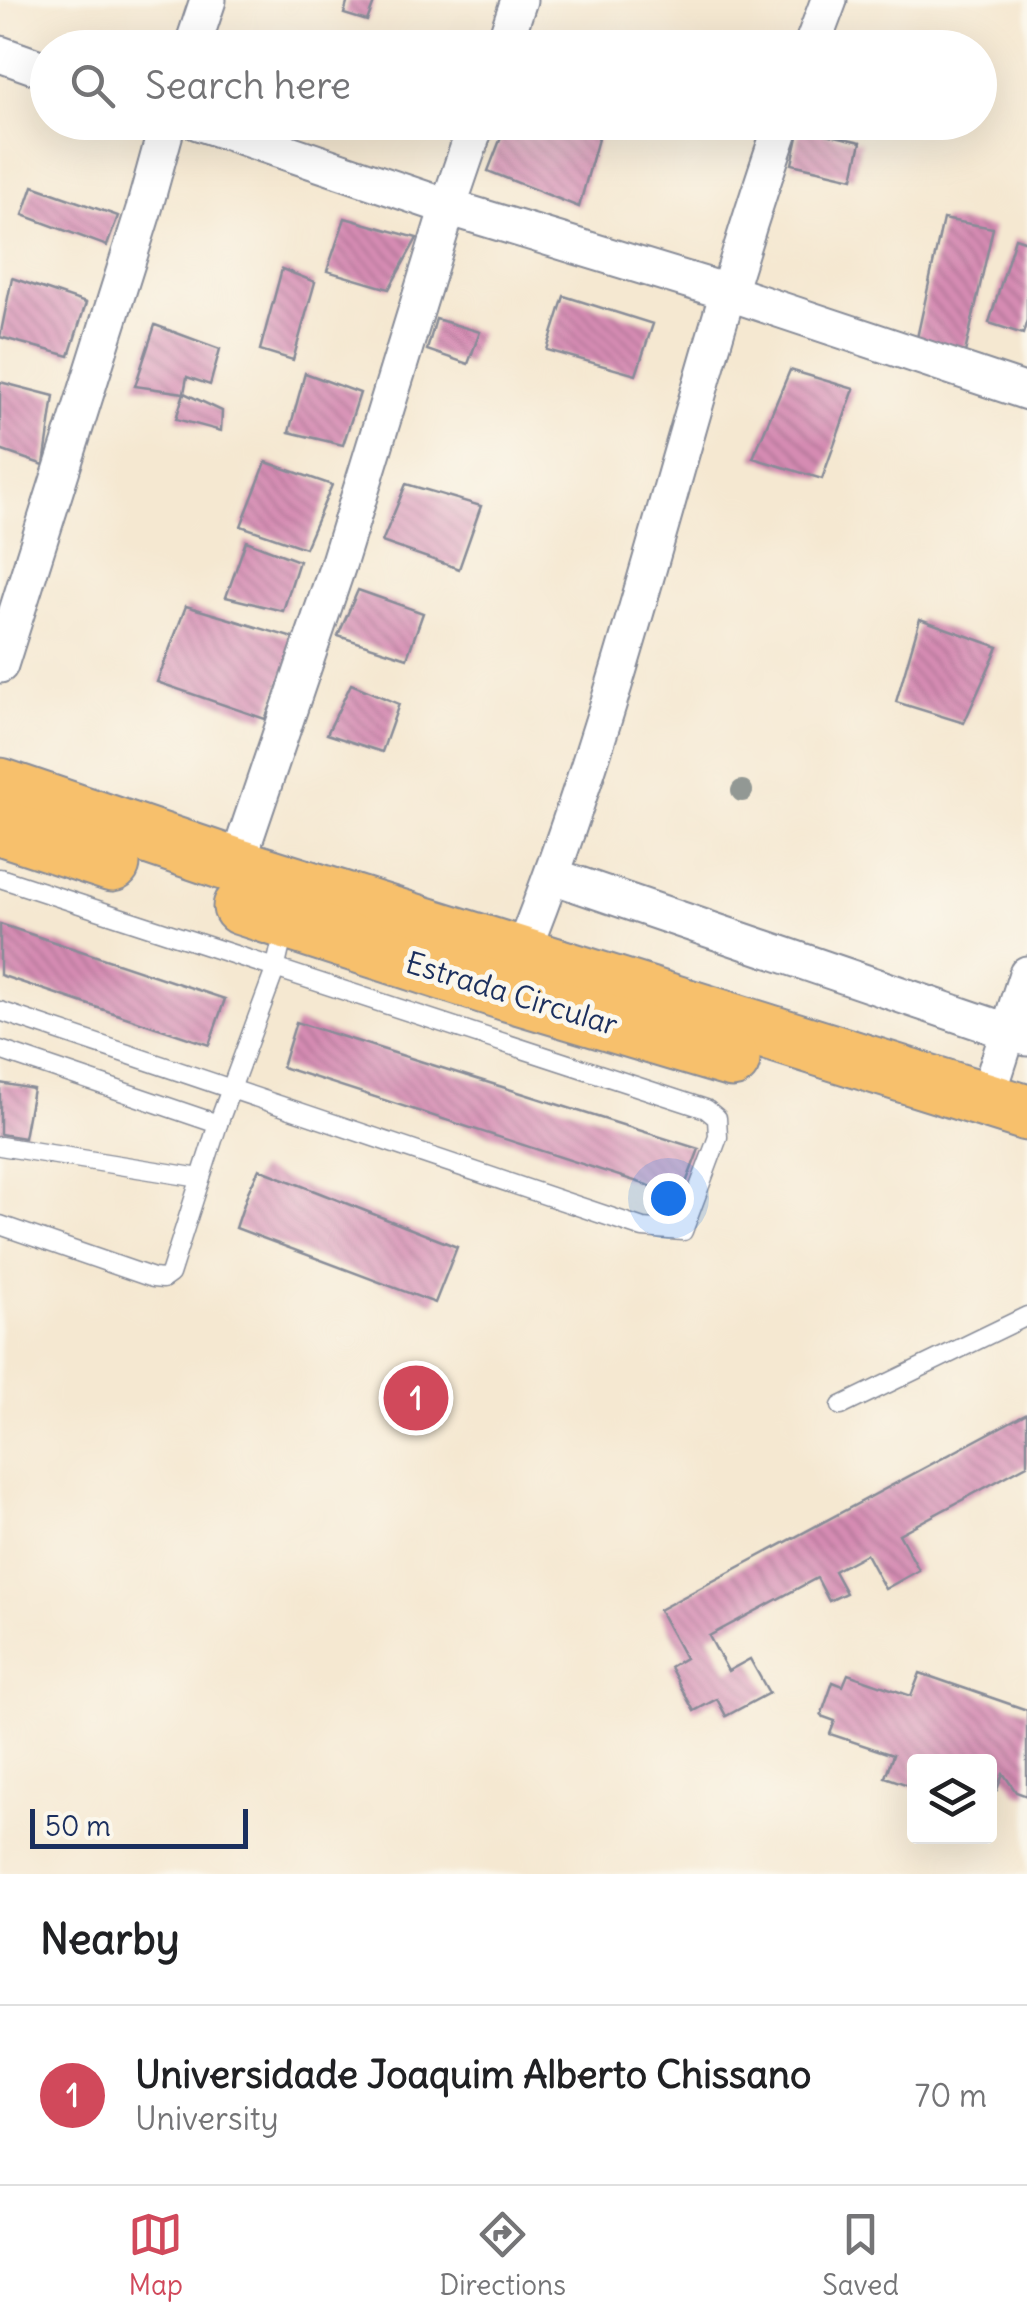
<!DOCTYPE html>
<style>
body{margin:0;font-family:Delius,sans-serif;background:#f6f6f6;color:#202124}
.controls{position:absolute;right:30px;bottom:30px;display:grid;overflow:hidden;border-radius:10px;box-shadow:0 10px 40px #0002}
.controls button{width:90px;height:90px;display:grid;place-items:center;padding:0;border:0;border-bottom:2px solid #e0e0e0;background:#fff;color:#202124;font:50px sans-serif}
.scale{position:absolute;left:30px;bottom:25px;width:218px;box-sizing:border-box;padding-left:10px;border:5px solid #1b2f5e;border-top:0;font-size:28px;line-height:35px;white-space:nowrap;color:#1b2f5e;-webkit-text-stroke:8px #fbf7ec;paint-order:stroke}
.you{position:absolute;left:668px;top:1198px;width:35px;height:35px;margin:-25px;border:8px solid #fff;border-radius:50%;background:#1a73e8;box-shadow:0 0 0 15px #1a73e833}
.badge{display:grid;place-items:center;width:65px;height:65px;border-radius:50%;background:#d1495b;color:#fff;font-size:32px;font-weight:700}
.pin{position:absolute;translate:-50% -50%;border:5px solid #fff;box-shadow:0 2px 10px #0006}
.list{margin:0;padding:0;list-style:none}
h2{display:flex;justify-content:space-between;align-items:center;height:130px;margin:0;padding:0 40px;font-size:42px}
h2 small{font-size:32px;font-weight:400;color:#757577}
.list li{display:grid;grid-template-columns:65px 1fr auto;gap:30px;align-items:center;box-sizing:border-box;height:180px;padding:0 40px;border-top:2px solid #e0e0e0}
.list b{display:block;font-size:38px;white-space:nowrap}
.list p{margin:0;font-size:32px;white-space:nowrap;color:#757577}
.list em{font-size:32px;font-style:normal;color:#757577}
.icon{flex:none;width:55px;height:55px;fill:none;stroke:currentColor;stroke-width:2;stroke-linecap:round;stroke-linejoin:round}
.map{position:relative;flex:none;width:1027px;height:1874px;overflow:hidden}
.search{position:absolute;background:#fff;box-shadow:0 10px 40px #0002;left:30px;right:30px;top:30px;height:110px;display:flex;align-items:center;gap:25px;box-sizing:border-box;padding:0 35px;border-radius:55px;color:#757577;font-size:38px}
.sheet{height:310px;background:#fff}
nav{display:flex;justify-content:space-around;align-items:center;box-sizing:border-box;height:140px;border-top:2px solid #e0e0e0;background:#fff;font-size:28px;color:#757577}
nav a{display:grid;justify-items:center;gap:5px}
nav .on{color:#d1495b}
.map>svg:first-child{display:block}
.building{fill:url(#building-back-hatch)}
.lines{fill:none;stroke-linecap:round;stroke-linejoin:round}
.lane-casing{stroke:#888c98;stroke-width:21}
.street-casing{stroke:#888c98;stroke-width:39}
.primary-casing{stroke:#888c98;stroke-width:59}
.lane{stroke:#fff;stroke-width:18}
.street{stroke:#fff;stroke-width:35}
.primary{stroke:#f7c06c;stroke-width:55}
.tree{fill:#929894}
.labels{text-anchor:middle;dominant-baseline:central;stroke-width:10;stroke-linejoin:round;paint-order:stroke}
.street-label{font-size:30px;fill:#1b2f5e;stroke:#fbf7ec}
</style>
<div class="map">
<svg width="1027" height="1874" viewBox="0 0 1027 1874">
<defs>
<pattern id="building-back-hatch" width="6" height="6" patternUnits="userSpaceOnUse" patternTransform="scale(2.5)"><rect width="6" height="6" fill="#d68cb3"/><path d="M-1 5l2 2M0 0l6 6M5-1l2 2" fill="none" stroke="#ad7395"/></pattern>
</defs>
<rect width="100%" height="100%" fill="#fbf7ec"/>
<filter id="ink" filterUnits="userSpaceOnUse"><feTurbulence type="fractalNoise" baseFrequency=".01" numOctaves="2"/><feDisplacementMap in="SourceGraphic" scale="20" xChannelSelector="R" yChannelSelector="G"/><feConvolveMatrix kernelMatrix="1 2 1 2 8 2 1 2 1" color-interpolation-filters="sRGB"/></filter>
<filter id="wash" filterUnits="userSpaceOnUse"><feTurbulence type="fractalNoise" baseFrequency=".0048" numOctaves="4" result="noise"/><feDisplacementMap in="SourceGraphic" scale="40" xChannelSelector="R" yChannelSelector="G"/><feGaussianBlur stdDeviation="2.25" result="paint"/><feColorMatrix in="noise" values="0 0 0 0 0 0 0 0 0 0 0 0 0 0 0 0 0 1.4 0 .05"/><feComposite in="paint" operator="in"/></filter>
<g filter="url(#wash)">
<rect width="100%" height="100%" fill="#f5e8d1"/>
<g id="blocks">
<!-- building -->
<g class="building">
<path d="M 348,0 L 375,0 L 367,21 L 344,14 Z"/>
<path d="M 507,122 L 585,122 L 601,128 L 579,207 L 488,171 Z"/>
<path d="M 800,128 L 861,142 L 853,178 L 792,164 Z"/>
<path d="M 33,186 L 118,216 L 107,246 L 23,215 Z"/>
<path d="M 345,218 L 417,238 L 389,289 L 327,271 Z"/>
<path d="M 943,219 L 993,228 L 964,357 L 915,347 Z"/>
<path d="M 1015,238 L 1027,242 L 1027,320 L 1023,334 L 989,323 Z"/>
<path d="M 282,269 L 315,282 L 293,360 L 260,350 Z"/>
<path d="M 12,278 L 86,303 L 69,356 L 0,337 Z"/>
<path d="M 564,296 L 653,324 L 636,375 L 547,350 Z"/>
<path d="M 436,319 L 480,332 L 468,364 L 427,350 Z"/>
<path d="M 155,325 L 220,349 L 210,385 L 187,377 L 184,393 L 135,386 Z"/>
<path d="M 790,370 L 854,389 L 822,479 L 753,458 Z"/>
<path d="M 305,373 L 360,393 L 343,445 L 289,432 Z"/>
<path d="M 0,382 L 54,396 L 44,465 L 0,450 Z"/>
<path d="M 184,393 L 222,411 L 221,431 L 176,419 Z"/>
<path d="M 266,462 L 332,485 L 305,548 L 241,526 Z"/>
<path d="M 406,484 L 481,506 L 459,569 L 382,542 Z"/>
<path d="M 246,541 L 299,561 L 283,611 L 226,597 Z"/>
<path d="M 358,590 L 423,613 L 407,658 L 338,636 Z"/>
<path d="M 186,606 L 300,640 L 265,719 L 157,682 Z"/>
<path d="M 920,619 L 998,647 L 964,723 L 896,702 Z"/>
<path d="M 351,684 L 399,704 L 382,752 L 327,734 Z"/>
<path d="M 0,924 L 225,999 L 209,1045 L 0,975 Z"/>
<path d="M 296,1022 L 699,1149 L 681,1196 L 282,1067 Z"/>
<path d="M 0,1083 L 33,1089 L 24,1138 L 0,1134 Z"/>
<path d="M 259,1169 L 457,1247 L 435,1303 L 236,1228 L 248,1192 Z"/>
<path d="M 1027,1413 L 1027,1465 L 899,1534 L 919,1570 L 885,1589 L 866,1554 L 834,1571 L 846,1593 L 829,1601 L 817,1578 L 709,1636 L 728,1671 L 750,1659 L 769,1693 L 726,1716 L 717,1699 L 694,1711 L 670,1667 L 685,1658 L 659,1610 Z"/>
<path d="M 920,1673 L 1027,1710 L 1027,1796 L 1016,1792 L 1003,1773 L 997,1790 L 990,1788 L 990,1762 L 914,1762 L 914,1787 L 885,1777 L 893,1755 L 830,1734 L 835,1721 L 821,1716 L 833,1682 L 843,1686 L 848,1674 L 911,1696 Z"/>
</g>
</g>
</g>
<g filter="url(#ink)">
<use href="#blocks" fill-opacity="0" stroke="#888c98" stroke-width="2.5"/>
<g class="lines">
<!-- lane casing -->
<g class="lane-casing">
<g id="lane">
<path d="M 0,878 L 706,1109 L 717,1118 L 718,1137 L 683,1231 L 643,1228 L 0,1011"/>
<path d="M 0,1050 L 218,1124"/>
<path d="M 0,1146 L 200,1178"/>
<path d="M 0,1225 L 153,1278 L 163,1279 L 170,1274 L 218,1124 L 275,970 L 285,927"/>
<path d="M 841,1406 L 1027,1316"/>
</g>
</g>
<!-- street casing -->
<g class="street-casing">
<g id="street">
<path d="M 192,48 L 208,0"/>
<path d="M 503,48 L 519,0"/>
<path d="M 811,48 L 829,0"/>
<path d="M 0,54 L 48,71"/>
<path d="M 198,122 L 448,207 L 727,292 L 1027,392"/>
<path d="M 0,665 L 144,209 L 168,122"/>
<path d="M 236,866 L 338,565 L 448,207 L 477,122"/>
<path d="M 553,876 L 1027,1038"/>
<path d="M 521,955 C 629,685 687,397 783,122"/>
<path d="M 986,1101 L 1027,974"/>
</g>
</g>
<!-- primary casing -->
<g class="primary-casing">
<g id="primary">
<path d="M 0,786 L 236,866 L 1027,1113"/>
<path d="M 0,827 L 112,864"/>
<path d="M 241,907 L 507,993 L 732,1060"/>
</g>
</g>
<!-- lane -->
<use href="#lane" class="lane"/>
<!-- street -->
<use href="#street" class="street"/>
<!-- primary -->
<use href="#primary" class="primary"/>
</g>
<!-- trees -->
<circle class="tree" cx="742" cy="791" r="11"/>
</g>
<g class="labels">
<!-- street labels -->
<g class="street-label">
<text transform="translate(512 993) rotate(17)">Estrada Circular</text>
</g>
</g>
</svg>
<div class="controls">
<button><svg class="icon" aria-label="layers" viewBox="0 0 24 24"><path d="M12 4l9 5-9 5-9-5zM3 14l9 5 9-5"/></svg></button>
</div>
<div class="scale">50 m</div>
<div class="you"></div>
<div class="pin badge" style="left:416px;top:1398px">1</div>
<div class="search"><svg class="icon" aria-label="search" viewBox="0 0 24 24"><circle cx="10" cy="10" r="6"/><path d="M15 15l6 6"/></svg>Search here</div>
</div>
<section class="sheet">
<h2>Nearby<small></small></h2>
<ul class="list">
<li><span class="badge">1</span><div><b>Universidade Joaquim Alberto Chissano</b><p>University</p></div><em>70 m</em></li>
</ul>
</section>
<nav>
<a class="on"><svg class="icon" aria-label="map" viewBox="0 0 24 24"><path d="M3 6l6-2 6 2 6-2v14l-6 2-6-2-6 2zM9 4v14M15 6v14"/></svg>Map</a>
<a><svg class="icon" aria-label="directions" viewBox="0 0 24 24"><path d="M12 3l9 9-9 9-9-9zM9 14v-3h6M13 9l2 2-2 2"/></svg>Directions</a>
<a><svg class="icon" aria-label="saved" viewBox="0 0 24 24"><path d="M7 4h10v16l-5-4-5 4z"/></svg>Saved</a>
</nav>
